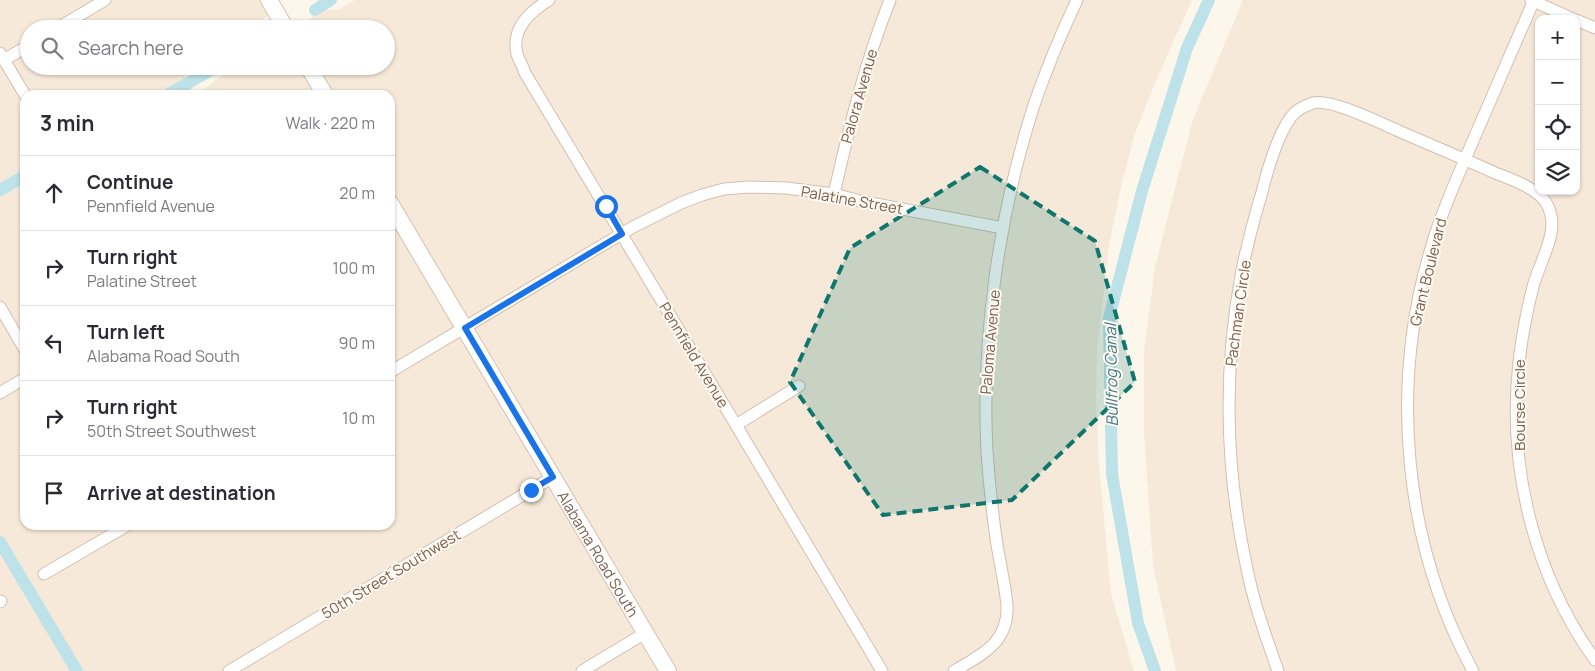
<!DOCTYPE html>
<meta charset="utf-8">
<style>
body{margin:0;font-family:Manrope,sans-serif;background:#f7f7f7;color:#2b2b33}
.controls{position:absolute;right:15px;top:15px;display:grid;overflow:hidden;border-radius:10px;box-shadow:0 1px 4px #0004}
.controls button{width:45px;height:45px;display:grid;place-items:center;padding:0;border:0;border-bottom:1px solid #e1e1e2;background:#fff;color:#2b2b33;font:25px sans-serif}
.stop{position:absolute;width:15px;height:15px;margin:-11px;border:4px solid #1a73e8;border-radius:50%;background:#fff}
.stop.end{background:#1a73e8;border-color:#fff;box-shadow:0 1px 5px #0008}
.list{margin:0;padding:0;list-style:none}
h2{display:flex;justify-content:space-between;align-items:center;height:65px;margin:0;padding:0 20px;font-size:21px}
h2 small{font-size:16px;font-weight:400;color:#7c7c81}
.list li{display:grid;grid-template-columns:32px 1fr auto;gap:15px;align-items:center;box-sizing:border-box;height:75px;padding:0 20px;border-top:1px solid #e1e1e2}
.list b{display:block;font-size:19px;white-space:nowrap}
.list p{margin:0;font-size:16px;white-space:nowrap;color:#7c7c81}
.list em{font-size:16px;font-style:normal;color:#7c7c81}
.icon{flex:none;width:28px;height:28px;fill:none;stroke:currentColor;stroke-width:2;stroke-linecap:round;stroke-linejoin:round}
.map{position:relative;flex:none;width:1595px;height:671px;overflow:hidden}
.search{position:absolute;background:#fff;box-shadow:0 1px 4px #0004;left:20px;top:20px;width:375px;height:55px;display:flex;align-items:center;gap:12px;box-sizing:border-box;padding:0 18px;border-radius:28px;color:#7c7c81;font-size:19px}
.panel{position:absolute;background:#fff;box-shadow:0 1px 4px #0004;left:20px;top:90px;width:375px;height:440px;border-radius:15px}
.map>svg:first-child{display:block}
.residential{fill:#f6e9d9;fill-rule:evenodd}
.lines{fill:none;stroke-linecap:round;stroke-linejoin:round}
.canal{stroke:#bde2e9;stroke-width:12}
.street-casing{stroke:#d2bfaf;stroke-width:13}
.secondary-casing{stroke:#d7c1af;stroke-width:18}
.street{stroke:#fff;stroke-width:11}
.secondary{stroke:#fff;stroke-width:16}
.route{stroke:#1a73e8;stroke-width:6}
.marked{fill:#0f766e;fill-opacity:0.2;stroke:#0f766e;stroke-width:4;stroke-dasharray:10 6;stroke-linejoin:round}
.labels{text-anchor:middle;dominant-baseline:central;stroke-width:4;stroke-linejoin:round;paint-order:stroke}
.street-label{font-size:15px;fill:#7b5d4c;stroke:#fffaf2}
.water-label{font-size:16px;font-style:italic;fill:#407b87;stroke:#fffaf2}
</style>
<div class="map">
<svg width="1595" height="671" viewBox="0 0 1595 671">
<rect width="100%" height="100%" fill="#fdf7eb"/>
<!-- residential -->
<g class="residential">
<path d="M 0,0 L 261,0 L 270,15 L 245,29 L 29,29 L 29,66 L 184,66 L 187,71 L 183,74 L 193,90 L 201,91 L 235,66 L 301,66 L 318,95 L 25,95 L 25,525 L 390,525 L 390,216 L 661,671 L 0,671 Z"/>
<path d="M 355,0 L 1192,0 L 1155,83 L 1134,136 L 1120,191 L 1109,245 L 1097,352 L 1096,400 L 1099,465 L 1111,594 L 1134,671 L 676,671 L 390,191 L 390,95 L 333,95 L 315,66 L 386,66 L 386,29 L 294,29 L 324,10 L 338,10 Z"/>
<path d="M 1243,0 L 1595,0 L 1595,671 L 1176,671 L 1153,566 L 1144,432 L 1144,352 L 1155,267 L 1192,122 ZM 1539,19 L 1576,19 L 1576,191 L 1539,191 Z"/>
</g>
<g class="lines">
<!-- canal -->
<g class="canal">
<path d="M 315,10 L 331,0"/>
<path d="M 167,95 L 218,66"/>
<path d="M 0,190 L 25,176"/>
<path d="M 0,542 L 77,671"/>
<path d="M 1155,671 L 1138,623 L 1112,474 L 1109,318 L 1142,191 L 1187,48 L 1209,0"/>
</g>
<!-- street casing -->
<g class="street-casing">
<g id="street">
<path d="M 549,0 C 529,12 511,29 517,54 C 519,60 523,67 525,73 L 736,425 L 882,671"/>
<path d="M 1531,0 L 1573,19"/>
<path d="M 1576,20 L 1595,28"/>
<path d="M 56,29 L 105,0"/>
<path d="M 0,53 L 25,95"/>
<path d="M 4,60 L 29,45"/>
<path d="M 834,194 C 849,128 865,63 890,0"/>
<path d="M 0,307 L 25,350"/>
<path d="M 390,372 L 633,227 L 681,203 L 702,195 L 724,189 L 749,187 L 786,188 L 834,194 L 860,201 L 1003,228"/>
<path d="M 0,393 L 25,378"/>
<path d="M 736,425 L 799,386"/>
<path d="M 44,574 L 128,525"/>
<path d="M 0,602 L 1,601"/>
<path d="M 229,671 L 553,477"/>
<path d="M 582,671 L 645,633"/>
<path d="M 954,671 C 981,655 1009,643 1007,605 C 1005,583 999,560 996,538 C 992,510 989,480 987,452 C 981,338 999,214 1034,105 C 1046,70 1061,34 1077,0"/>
<path d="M 1278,671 C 1266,637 1254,604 1247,569 C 1226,473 1223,373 1241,276 C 1246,248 1254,219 1262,192 C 1267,171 1278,134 1291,117 C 1296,110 1304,106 1313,103 C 1331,98 1382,124 1401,132 C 1431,145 1462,158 1493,172 C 1510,179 1533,186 1545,201 C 1551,210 1553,222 1551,233 C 1548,250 1539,267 1534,283 C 1527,309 1522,336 1519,362 C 1507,466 1534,575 1595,660"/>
<path d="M 1473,671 C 1403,542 1389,385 1432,245 C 1442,210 1458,176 1472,143 C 1493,95 1513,48 1534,0"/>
</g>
</g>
<!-- secondary casing -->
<g class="secondary-casing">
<g id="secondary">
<path d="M 269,0 L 286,29"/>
<path d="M 308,66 L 325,95"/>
<path id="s1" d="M 390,203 L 668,671"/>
</g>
</g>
<!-- street -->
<use href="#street" class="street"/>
<!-- secondary -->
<use href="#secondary" class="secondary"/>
</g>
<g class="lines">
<!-- route -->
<path class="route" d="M 531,490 L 553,477 L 465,328 L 622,234 L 606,206"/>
</g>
<!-- marked area -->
<path class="marked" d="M 980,167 L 1095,241 L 1135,382 L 1012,500 L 883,515 L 790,382 L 850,248 Z"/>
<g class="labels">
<!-- street labels -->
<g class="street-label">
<text transform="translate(859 96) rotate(-74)">Palora Avenue</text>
<text transform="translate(852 200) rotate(10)">Palatine Street</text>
<text transform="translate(1428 272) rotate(-76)">Grant Boulevard</text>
<text transform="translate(1238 313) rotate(-82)">Pachman Circle</text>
<text transform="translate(990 342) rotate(-85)">Paloma Avenue</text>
<text transform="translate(694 355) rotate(59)">Pennfield Avenue</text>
<text transform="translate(1519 405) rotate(-90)">Bourse Circle</text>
<text stroke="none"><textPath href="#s1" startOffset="408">Alabama Road South</textPath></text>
<text transform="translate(391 574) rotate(-31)">50th Street Southwest</text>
</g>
<!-- water labels -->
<g class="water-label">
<text transform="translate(1111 375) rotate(-91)">Bullfrog Canal</text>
</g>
</g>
</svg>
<div class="controls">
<button>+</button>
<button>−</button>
<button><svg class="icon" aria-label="locate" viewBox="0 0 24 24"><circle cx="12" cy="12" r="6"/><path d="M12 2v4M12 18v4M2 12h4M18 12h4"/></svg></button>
<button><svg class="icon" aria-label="layers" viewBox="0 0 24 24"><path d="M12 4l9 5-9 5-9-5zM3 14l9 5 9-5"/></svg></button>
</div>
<div class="stop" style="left:606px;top:206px"></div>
<div class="stop end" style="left:531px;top:490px"></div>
<div class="search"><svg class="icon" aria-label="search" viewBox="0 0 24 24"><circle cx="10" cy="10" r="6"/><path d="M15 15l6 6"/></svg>Search here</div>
<section class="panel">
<h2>3 min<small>Walk · 220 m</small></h2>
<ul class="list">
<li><svg class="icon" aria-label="ahead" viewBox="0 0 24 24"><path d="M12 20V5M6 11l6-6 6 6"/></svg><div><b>Continue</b><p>Pennfield Avenue</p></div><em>20 m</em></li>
<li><svg class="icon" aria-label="right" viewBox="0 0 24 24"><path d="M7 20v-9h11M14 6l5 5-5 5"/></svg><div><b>Turn right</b><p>Palatine Street</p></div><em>100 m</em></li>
<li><svg class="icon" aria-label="left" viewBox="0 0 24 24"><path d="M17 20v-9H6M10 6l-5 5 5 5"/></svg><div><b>Turn left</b><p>Alabama Road South</p></div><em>90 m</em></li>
<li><svg class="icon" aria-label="right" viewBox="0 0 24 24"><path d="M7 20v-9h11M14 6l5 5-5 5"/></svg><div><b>Turn right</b><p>50th Street Southwest</p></div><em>10 m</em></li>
<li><svg class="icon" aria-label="arrive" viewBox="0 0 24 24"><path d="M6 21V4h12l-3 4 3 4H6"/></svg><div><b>Arrive at destination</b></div></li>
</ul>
</section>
</div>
